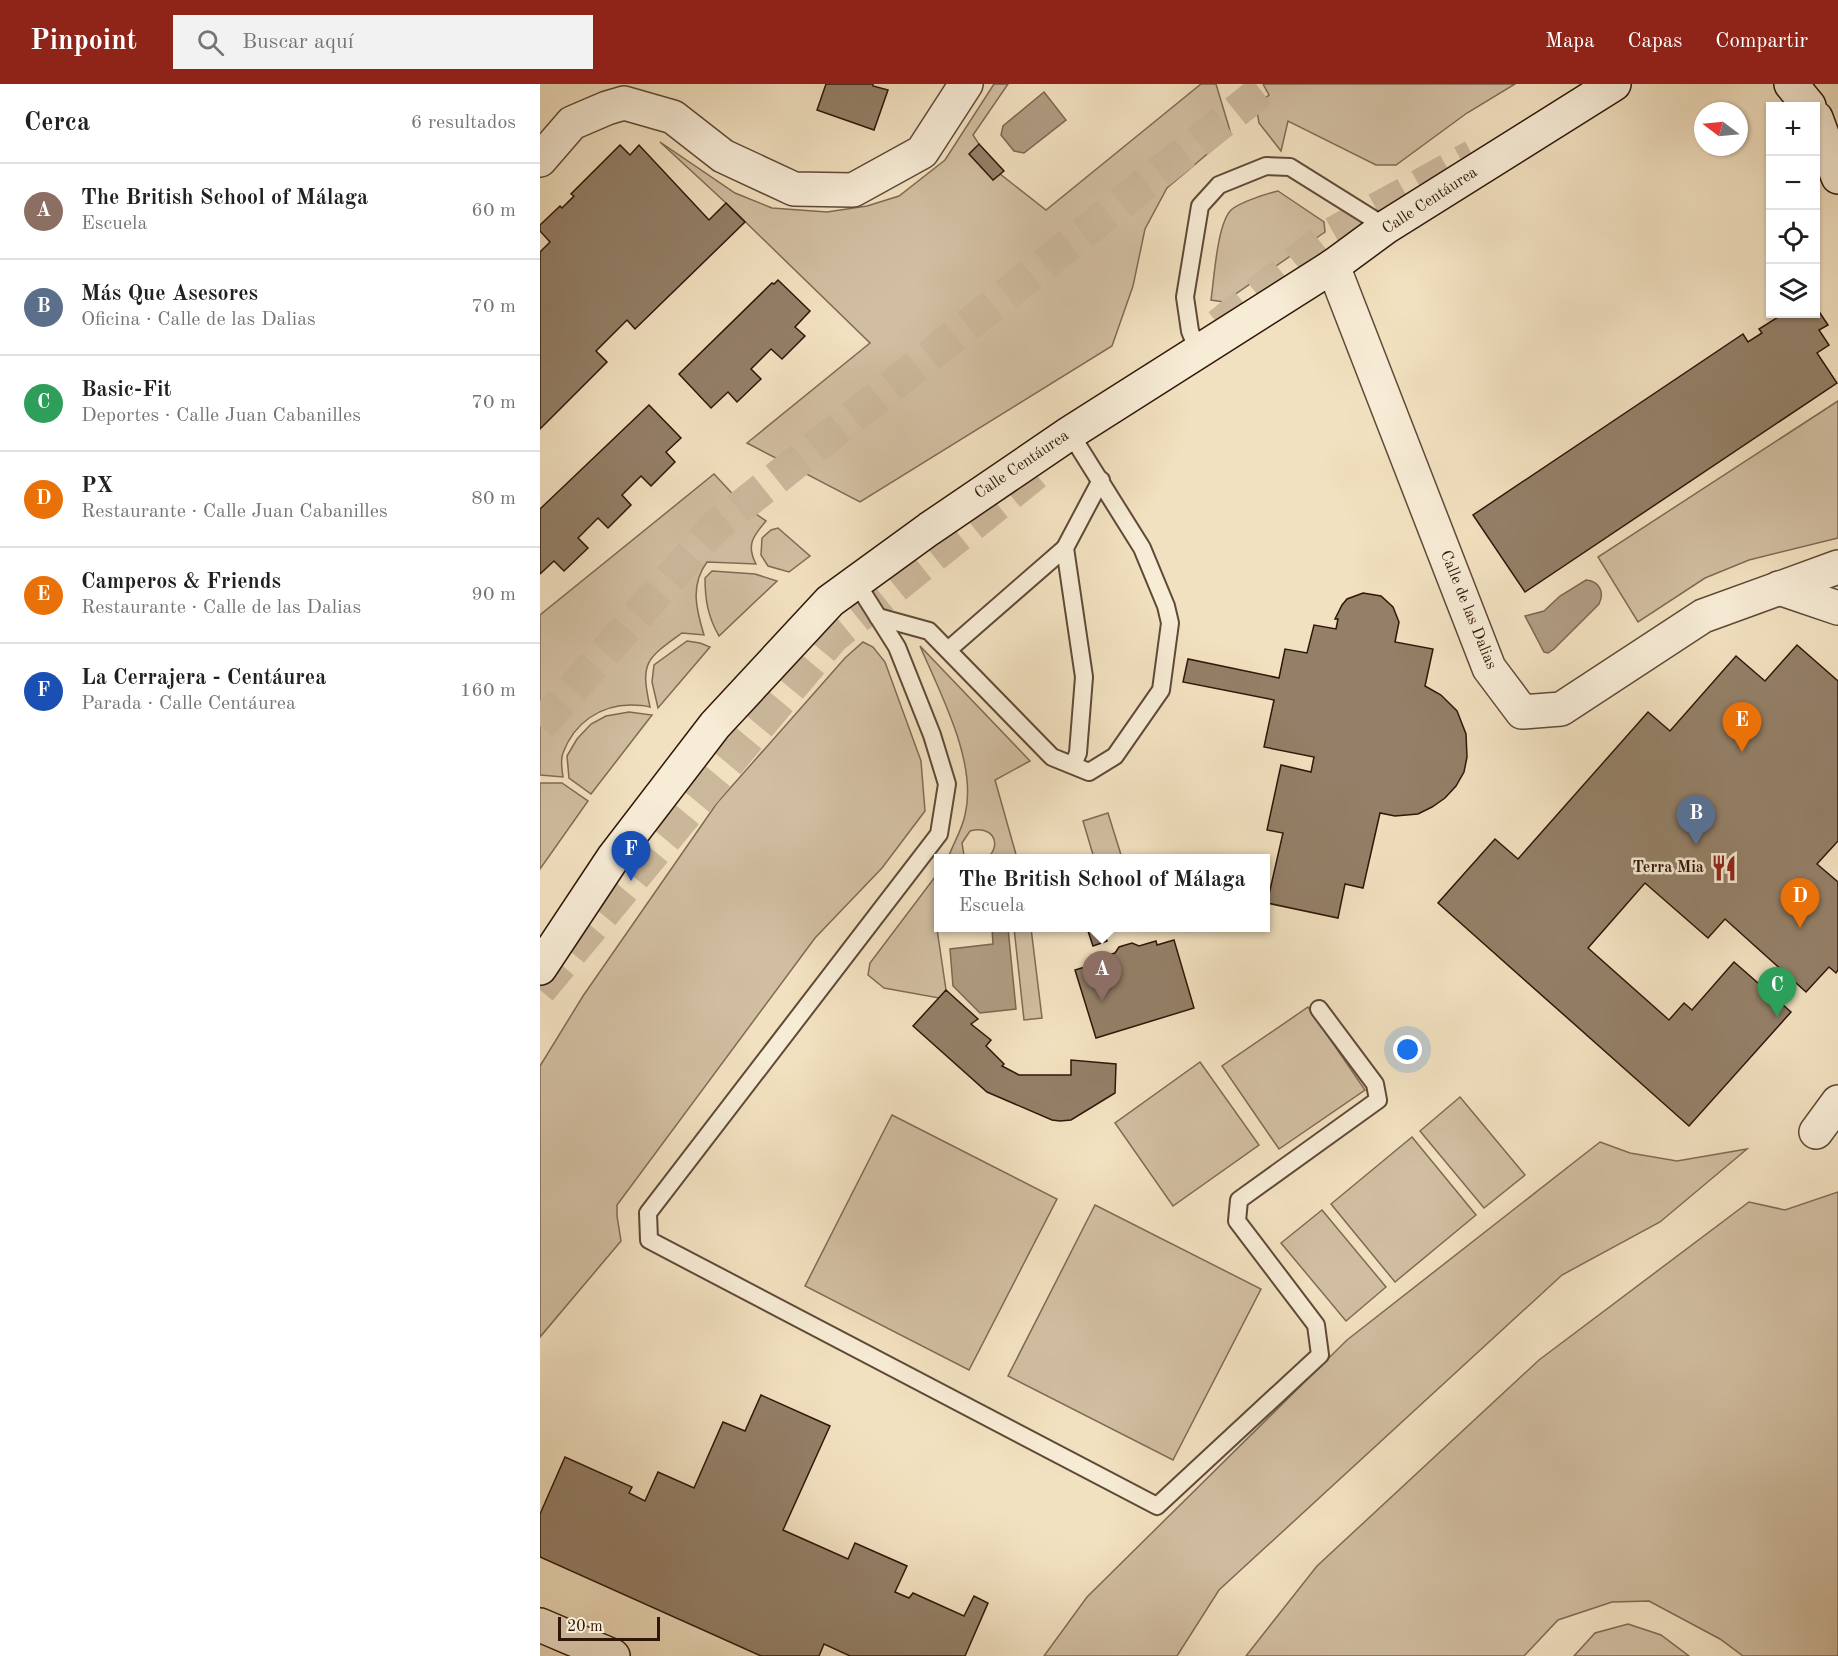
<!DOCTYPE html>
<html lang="es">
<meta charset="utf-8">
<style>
body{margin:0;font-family:"Old Standard TT",serif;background:#f2f2f2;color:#202124}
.controls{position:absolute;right:18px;top:18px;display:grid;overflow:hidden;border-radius:0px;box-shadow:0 2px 4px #0004}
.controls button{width:54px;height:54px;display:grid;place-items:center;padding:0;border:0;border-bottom:2px solid #e0e0e0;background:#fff;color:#202124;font:30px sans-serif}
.compass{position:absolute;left:1154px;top:18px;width:54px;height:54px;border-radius:50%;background:#fff;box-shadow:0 2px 4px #0004;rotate:286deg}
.scale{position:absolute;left:18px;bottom:15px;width:102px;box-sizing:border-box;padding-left:6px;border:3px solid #2f1609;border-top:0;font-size:16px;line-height:21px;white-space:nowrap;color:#2f1609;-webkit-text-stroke:4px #f7ecd6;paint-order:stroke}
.you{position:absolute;left:868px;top:966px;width:21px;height:21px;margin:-15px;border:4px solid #fff;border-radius:50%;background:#1a73e8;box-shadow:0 0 0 9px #1a73e833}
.badge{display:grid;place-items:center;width:39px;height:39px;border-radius:50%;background:#8f2418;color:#fff;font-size:20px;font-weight:700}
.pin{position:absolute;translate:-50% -50px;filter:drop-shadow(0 2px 3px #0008)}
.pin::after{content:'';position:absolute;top:32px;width:21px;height:18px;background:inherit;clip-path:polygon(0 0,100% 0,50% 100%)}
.popup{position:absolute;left:394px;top:770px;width:336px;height:78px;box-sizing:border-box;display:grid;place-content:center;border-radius:0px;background:#fff;filter:drop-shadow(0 2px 4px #0005);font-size:20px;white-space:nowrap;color:#757577}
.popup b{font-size:22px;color:#202124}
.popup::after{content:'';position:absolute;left:50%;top:100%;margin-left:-12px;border:12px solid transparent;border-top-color:#fff}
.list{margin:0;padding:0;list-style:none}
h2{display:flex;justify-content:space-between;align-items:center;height:78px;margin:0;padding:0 24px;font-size:26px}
h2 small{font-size:20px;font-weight:400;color:#757577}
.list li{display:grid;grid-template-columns:39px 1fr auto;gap:18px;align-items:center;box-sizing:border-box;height:96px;padding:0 24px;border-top:2px solid #e0e0e0}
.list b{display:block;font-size:22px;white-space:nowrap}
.list p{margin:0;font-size:20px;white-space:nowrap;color:#757577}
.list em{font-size:20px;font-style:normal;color:#757577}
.icon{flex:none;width:33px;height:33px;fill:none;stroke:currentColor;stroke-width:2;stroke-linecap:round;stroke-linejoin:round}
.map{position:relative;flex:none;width:1298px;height:1572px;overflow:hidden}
header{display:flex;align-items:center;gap:36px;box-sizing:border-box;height:84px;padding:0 30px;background:#8f2418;color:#fff}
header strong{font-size:28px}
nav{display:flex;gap:33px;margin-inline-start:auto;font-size:21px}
.search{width:420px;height:54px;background:#f2f2f2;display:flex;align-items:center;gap:15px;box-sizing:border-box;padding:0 21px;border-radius:0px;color:#757577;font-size:22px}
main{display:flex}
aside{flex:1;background:#fff}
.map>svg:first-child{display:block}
.green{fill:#d1bea1;stroke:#806a55;stroke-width:1.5}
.water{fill:#b09c82;stroke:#7c6652;stroke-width:1.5}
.building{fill:#948068;stroke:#2f1609;stroke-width:1.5}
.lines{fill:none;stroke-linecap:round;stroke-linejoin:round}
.highway-tunnel{stroke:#cbb89b;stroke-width:33;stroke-dasharray:33 16;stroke-linecap:butt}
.lane-casing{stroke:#604937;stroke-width:20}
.street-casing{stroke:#604937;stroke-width:36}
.secondary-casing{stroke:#2f1609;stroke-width:36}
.lane{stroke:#f7ecd6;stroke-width:16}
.street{stroke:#f7ecd6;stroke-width:33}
.secondary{stroke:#f7ecd6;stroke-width:33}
.labels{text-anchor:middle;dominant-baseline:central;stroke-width:5;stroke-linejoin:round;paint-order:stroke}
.street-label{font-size:16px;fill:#2f1609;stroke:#f7ecd6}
.poi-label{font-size:16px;font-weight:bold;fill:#2f1609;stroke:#f7ecd6;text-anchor:end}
</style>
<header>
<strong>Pinpoint</strong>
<div class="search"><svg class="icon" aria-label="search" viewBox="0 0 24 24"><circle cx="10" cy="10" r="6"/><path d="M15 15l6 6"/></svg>Buscar aquí</div>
<nav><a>Mapa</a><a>Capas</a><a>Compartir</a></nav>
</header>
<main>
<aside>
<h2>Cerca<small>6 resultados</small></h2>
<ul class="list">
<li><span class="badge" style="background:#8d6e63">A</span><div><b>The British School of Málaga</b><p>Escuela</p></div><em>60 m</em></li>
<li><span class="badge" style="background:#5c6f8a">B</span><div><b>Más Que Asesores</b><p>Oficina · Calle de las Dalias</p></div><em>70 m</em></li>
<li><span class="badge" style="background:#2e9e5b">C</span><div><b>Basic-Fit</b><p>Deportes · Calle Juan Cabanilles</p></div><em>70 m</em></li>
<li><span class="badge" style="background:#e8710a">D</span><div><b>PX</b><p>Restaurante · Calle Juan Cabanilles</p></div><em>80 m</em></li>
<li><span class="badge" style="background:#e8710a">E</span><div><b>Camperos &amp; Friends</b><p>Restaurante · Calle de las Dalias</p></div><em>90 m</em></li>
<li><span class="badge" style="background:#1a4fb4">F</span><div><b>La Cerrajera - Centáurea</b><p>Parada · Calle Centáurea</p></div><em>160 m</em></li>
</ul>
</aside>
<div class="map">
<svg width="1298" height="1572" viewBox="0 0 1298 1572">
<rect width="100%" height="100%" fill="#f2e1c0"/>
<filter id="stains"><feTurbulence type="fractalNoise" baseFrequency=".00333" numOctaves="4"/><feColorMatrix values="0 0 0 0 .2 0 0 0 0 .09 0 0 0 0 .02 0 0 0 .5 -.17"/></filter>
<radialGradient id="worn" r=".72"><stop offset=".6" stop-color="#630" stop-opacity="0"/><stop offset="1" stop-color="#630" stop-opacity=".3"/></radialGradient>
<!-- green -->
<g class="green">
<path d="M 454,0 L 468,0 L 433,51 L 439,60 L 453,96 L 460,90 L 506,126 L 661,0 L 676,0 L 691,50 L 627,104 L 605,145 L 593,202 L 572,262 L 320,418 L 207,359 L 330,259 L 186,119 L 120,58 L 195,109 L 232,124 L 287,128 L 327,122 L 359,112 L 405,76 Z"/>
<path d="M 723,0 L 975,0 L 927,29 L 856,81 L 836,81 L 748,37 L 741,67 L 719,39 L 716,21 L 729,11 Z"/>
<path d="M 738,107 L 784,138 L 785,148 L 684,218 L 671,216 C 674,196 677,140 691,126 C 700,118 726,110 738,107 Z"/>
<path d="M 1298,317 L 1298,454 L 1209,476 L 1165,494 L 1098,538 L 1058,473 Z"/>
<path d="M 174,390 L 202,420 L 226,437 C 213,452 206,461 216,480 L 167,478 C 150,501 156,525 164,551 L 142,549 C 106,575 100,578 110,623 C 103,621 98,621 91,621 C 60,621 34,639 23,669 C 20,676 22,685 23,693 L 0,691 L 0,531 Z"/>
<path d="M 238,444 L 270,472 L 249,488 L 228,482 L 221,471 L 222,454 L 231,446 Z"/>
<path d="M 172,487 L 215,490 L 237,497 L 179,552 C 168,533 165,516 165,494 Z"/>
<path d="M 147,557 L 160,559 L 170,563 L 118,624 L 112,598 L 114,581 Z"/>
<path d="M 323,558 L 333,563 L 345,578 L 381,677 L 385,727 L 342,784 L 275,854 L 77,1121 L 77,1132 L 81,1157 L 0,1253 L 0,982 L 43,912 L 177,719 L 305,574 Z"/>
<path d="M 380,562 L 490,677 L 455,696 L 477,774 L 448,774 C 463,758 451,741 430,747 L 422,759 L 424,771 L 429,774 L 408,774 C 413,760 422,746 425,731 C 438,679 400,609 380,562 Z"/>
<path d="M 89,628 L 112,631 L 51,710 L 29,694 L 27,672 L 37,655 L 51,640 L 66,632 Z"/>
<path d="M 0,699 L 22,699 L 48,717 L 0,785 Z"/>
<path d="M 568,729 L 582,774 L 554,774 L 543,737 Z"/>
<path d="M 398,789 L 398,844 L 407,844 L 397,845 L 406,906 L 399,914 L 344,904 L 328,891 L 330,879 Z"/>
<path d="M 474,844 L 491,844 L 502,934 L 484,936 Z"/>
<path d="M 768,923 L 825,1006 L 739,1065 L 682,982 Z"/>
<path d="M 660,978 L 719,1061 L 633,1122 L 575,1039 Z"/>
<path d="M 920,1013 L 985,1091 L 944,1124 L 880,1047 Z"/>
<path d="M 352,1031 L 517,1115 L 429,1286 L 265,1202 Z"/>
<path d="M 872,1053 L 936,1131 L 855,1198 L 791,1120 Z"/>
<path d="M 1060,1058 L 1090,1069 L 1137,1077 L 1207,1065 L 1120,1138 L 1022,1191 L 679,1506 L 637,1572 L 504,1572 L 547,1513 L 807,1256 Z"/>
<path d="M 1298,1108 L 1298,1572 L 1203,1572 L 1180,1555 L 1109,1517 L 1072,1518 L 1018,1536 L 984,1572 L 706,1572 L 777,1482 L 999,1276 L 1209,1118 L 1245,1126 Z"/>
<path d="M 555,1121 L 721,1205 L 633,1376 L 468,1292 Z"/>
<path d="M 782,1126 L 846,1203 L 806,1237 L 741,1159 Z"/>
<path d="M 1088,1540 L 1121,1551 L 1149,1572 L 1034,1572 L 1055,1549 Z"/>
</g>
<!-- water -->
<g class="water">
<path d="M 504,8 L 526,36 L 484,69 L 474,67 L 461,51 L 463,42 Z"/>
<path d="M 1046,496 C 1059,497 1065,508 1059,520 L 1014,565 L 1008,569 L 1004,568 L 985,532 L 1004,527 L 1020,512 Z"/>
<path d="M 452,844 L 468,844 L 476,925 L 440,929 L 413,902 L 410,865 L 453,860 Z"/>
</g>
<!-- building -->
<g class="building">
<path d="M 286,0 L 333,0 L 333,2 L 348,6 L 334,46 L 277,26 Z"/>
<path d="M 439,60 L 464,87 L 453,96 L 429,70 Z"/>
<path d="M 80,61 L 90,71 L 99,61 L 169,136 L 186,119 L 205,138 L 95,245 L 87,236 L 56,267 L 67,278 L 0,345 L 0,168 L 10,158 L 0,147 L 0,141 L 20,122 L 22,124 L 34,112 L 31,110 Z"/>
<path d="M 238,196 L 270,227 L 255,243 L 265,252 L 242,275 L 231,265 L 211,285 L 221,295 L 197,318 L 188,308 L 171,324 L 139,290 L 232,199 L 234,200 Z"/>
<path d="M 1276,223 L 1288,241 L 1279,246 L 1289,261 L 1277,269 L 1297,299 L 985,508 L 933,431 L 1203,250 L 1208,258 L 1222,249 L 1219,245 L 1243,230 L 1276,230 Z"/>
<path d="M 109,321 L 141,354 L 126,368 L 135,378 L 111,402 L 101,392 L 82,411 L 91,421 L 68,444 L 58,434 L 38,454 L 48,464 L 24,487 L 14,477 L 0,490 L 0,425 Z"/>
<path d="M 823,509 L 841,512 L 853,523 L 859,538 L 855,558 L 893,565 L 885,602 L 901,611 L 917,627 L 926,650 L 927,673 L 924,688 L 916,702 L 905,714 L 892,723 L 878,730 L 855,732 L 840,729 L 823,804 L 805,800 L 798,834 L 727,819 L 743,749 L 727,746 L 741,681 L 771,688 L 774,673 L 724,663 L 734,616 L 643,598 L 648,575 L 739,594 L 745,565 L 767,569 L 774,541 L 796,545 L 798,535 L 795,535 L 802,521 L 807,515 Z"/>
<path d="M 1257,561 L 1298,597 L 1298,757 L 1277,780 L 1298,798 L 1298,886 L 1296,889 L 1289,883 L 1266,908 L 1185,835 L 1168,854 L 1105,799 L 1048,864 L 1129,936 L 1144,919 L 1152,926 L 1194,878 L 1251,928 L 1149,1042 L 898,819 L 955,755 L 978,775 L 1108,628 L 1130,647 L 1196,572 L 1225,597 Z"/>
<path d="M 547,844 L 562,844 L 567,857 L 553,862 Z"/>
<path d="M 634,856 L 654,924 L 556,954 L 535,886 L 558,879 L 558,874 L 575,869 L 579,863 L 592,859 L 599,862 L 616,857 L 617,861 Z"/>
<path d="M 406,906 L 438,935 L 431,940 L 451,956 L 446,962 L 464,980 L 462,982 L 479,991 L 531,991 L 531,976 L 576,980 L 575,1009 L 531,1036 L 520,1037 L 512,1036 L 447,1008 L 373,942 Z"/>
<path d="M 221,1311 L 290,1342 L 243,1446 L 308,1475 L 315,1459 L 367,1482 L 355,1508 L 369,1514 L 373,1509 L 424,1532 L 434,1512 L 448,1519 L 425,1572 L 310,1572 L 284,1560 L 279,1572 L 221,1572 L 0,1473 L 0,1430 L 25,1373 L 92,1403 L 89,1409 L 105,1417 L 118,1388 L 154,1404 L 183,1338 L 205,1347 Z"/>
</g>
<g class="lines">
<!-- highway-tunnel -->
<g class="highway-tunnel">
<path d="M 679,241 L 788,152 L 933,72"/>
<path d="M 0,642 L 175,443 L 730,0"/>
<path d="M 0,906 L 292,554 L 506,381"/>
</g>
<!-- lane casing -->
<g class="lane-casing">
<g id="lane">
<path d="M 658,267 L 650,247 L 645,213 L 660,122 L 679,101 L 726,82 L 750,83 L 846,143"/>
<path d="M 316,498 L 357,563 L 392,651 L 407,700 L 399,750 L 108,1129 L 109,1156 L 617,1422 L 780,1271 L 776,1241 L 697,1137 L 699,1116 L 838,1016 L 835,1000 L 779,925"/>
<path d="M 338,533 L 389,547 L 512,673 L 549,688 L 575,672 L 621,606 L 630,539 L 626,522 L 602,464 L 530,349"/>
<path d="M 408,566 L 525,464"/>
<path d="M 533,681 L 538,669 L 544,593 L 525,464 L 561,396"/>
</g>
</g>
<!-- street casing -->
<g class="street-casing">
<g id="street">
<path d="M 0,76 L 32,39 L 67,24 L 84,19 L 133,33 L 183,72 L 254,105 L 313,106 L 382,68 L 426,0"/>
<path d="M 793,182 L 949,584 L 982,628 L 1021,625 L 1163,532 L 1298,483"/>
<path d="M 1239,504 L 1298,524"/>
<path d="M 1276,1048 L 1298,1018"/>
</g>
</g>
<!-- secondary casing -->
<g class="secondary-casing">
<g id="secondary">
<path d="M 1251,0 L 1269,22"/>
<path d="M 1276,34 L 1298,93"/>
<path d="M 0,884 L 73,774 L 175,641 L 290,517 L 389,445 L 530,349 L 793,182 L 846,143 L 1074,0"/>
<path d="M 0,1541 L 73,1572"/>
</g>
</g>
<!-- lane -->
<use href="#lane" class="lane"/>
<!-- street -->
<use href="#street" class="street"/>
<!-- secondary -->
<use href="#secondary" class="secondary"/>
</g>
<!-- icons -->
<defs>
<g id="restaurant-bare" transform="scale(2.07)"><path d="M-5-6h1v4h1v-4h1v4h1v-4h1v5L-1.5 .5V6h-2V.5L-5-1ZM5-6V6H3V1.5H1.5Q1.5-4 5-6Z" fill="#8f2418" stroke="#f7ecd6" stroke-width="2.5" paint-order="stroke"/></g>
</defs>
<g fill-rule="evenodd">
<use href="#restaurant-bare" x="1184" y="784"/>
</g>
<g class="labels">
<!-- street labels -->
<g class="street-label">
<text transform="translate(890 117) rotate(-33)">Calle Centáurea</text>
<text transform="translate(482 381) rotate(-34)">Calle Centáurea</text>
<text transform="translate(928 526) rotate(68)">Calle de las Dalias</text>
</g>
<!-- poi labels -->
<g class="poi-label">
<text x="1164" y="784">Terra Mia</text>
</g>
</g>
<rect width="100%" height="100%" filter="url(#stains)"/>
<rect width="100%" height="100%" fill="url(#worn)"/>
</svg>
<div class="controls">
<button>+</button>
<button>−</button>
<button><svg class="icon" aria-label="locate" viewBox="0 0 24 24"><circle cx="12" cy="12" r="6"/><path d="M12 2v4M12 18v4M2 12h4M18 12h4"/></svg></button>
<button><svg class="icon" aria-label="layers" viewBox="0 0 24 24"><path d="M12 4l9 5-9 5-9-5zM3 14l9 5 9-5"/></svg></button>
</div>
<svg class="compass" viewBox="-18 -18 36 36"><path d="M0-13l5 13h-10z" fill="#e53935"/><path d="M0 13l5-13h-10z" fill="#757577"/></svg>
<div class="scale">20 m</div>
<div class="you"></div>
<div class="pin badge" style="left:562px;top:917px;background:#8d6e63">A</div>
<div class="popup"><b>The British School of Málaga</b>Escuela</div>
<div class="pin badge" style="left:1156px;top:761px;background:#5c6f8a">B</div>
<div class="pin badge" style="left:1237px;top:933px;background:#2e9e5b">C</div>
<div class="pin badge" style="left:1260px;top:844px;background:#e8710a">D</div>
<div class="pin badge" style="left:1202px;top:668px;background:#e8710a">E</div>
<div class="pin badge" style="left:91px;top:797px;background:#1a4fb4">F</div>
</div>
</main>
